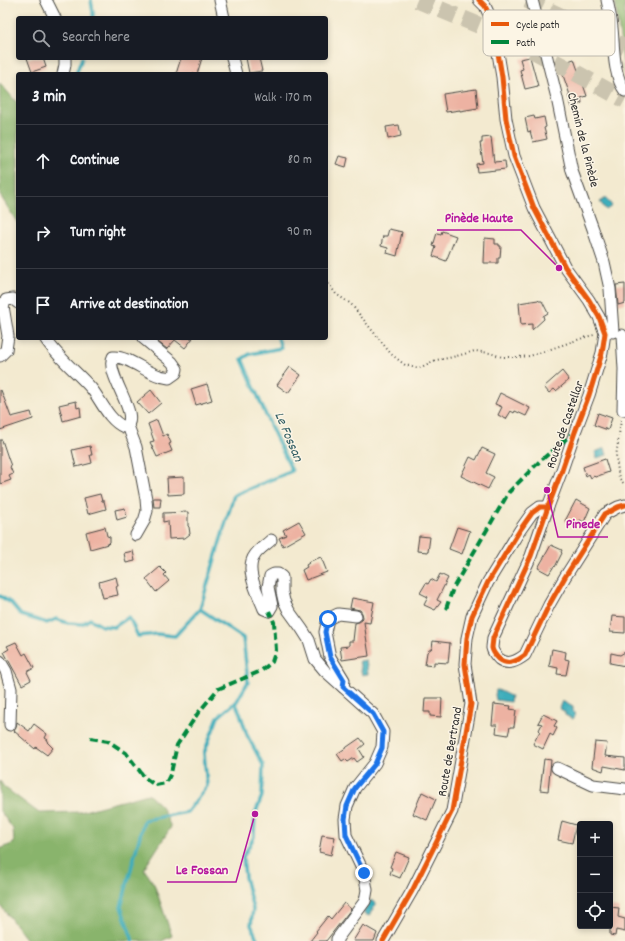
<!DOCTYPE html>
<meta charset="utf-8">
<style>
body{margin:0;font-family:Dekko,sans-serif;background:#242831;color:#f1f3f6}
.controls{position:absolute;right:12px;bottom:12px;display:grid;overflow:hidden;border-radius:4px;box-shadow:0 2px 6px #0003}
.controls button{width:36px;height:36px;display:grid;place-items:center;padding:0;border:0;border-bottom:1px solid #363941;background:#171b24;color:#f1f3f6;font:20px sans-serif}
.stop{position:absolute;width:12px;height:12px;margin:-9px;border:3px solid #1a73e8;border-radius:50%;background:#fff}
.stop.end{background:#1a73e8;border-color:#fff;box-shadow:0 1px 4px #0008}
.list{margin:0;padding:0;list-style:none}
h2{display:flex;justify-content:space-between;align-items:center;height:52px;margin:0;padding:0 16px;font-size:17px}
h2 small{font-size:13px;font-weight:400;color:#9ea1a6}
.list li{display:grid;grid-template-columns:26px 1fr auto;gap:12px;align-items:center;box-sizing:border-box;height:72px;padding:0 16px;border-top:1px solid #363941}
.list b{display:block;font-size:15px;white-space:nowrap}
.list em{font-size:13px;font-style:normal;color:#9ea1a6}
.icon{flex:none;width:22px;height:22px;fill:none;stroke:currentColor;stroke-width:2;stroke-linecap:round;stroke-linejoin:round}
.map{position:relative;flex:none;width:625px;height:941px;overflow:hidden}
.search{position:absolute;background:#171b24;box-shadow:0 2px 6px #0003;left:16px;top:16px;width:312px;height:44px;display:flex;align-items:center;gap:10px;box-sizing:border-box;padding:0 14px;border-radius:4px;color:#9ea1a6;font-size:15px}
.panel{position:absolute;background:#171b24;box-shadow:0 2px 6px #0003;left:16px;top:72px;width:312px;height:268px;border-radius:4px}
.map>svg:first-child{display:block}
.forest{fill:#89b46c;stroke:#5a704c}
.water{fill:#3eadbb;stroke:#346c73}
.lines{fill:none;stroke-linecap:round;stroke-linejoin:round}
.stream{stroke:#3eadbb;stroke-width:3.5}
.building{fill:#edb2a2}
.highway-tunnel{stroke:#cbc4af;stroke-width:17;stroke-dasharray:17 8;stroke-linecap:butt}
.minor-casing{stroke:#494844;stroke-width:13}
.path{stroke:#494844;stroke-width:2;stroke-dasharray:1 3;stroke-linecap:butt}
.minor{stroke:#fff;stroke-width:11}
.quiet{stroke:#00873e;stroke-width:4;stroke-dasharray:8 4;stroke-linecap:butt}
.cycleway-casing{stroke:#fcf5e5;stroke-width:8}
.cycleway{stroke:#e8590c;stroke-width:5}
.route{stroke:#1a73e8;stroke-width:5}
.labels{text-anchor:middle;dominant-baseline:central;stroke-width:3;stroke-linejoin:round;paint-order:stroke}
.street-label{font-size:13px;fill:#2b2b2b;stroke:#fcf5e5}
.water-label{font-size:14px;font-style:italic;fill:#335f65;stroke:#fcf5e5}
.key{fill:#fcf5e5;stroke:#bdb8ad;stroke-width:1}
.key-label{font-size:11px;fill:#2b2b2b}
.leader{fill:none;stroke:#b5179e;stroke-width:1.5}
.callout-dot{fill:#b5179e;stroke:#fcf5e5;stroke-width:1.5}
.callout-label{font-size:14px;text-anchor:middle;font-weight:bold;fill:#b5179e;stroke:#fcf5e5;stroke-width:3;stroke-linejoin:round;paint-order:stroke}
</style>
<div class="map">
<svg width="625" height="941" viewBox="0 0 625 941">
<rect width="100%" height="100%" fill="#fcf5e5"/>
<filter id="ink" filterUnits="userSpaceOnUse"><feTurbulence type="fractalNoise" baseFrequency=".025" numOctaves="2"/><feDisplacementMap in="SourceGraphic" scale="8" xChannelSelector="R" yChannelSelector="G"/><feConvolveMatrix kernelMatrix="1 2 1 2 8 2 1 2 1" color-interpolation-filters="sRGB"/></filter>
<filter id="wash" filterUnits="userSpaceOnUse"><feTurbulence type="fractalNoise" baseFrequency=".012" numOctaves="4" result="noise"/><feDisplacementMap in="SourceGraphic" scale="16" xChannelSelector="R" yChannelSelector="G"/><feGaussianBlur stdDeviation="0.9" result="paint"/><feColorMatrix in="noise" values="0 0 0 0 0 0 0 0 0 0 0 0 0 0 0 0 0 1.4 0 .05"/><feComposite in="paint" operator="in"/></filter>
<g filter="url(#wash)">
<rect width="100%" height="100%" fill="#f3ead0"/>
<!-- forest -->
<g class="forest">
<path d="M 615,0 L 625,0 L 625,75 Z"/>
<path d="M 0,83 L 18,104 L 18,224 L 0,195 Z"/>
<path d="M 0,781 L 4,787 L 39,813 L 80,812 L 148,794 L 161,806 L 171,827 L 144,869 L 154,884 L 172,936 L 162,941 L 28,941 L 0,905 L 0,849 L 14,843 L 13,829 L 0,811 Z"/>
</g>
<!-- water -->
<g class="water">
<path d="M 606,198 L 612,206 L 606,210 L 600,202 Z"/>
<path d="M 605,448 L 607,455 L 597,458 L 595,452 Z"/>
<path d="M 366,660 L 368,674 L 362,675 L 359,661 Z"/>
<path d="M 496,690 C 501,690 506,695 511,696 L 510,702 L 496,700 L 495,695 Z"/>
<path d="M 562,701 L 573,707 L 573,710 L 575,716 L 573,719 L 565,715 L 565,712 L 559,708 Z"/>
<path d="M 371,900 L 376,904 L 369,916 L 363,913 Z"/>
</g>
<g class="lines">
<!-- stream -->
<g class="stream">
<path d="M 91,0 L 93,13 L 93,18"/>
<path d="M 76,74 L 82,58"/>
<path d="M 0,596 L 11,603 L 21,615 L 47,623 L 56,619 L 68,623 L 82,624 L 90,619 L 102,626 L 114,627 L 129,617 L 138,636 L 157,634 L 175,636 L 200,609 L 234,495 L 292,471 L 271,427 L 242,359 L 250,354 L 281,348 L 278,338"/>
<path d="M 235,702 L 240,713 L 247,735 L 263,765 L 262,796 L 255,814 L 254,837 L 243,857 L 245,877 L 253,909 L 251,925 L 258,941"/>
<path d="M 133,941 L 121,907 L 144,820 L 187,812 L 207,786 L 204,753 L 218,717 L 237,701 L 248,682 L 243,638 L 200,609"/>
</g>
</g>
<g id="blocks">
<!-- building -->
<g class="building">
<path d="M 530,57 L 538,86 L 525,89 L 520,70 L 523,69 L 520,59 Z"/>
<path d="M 27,58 L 43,58 L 46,67 L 32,72 Z"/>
<path d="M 181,58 L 202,58 L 197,74 L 176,74 Z"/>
<path d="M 246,58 L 259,58 L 262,71 L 249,73 Z"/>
<path d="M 574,59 L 587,96 L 581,98 L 582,103 L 572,107 L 568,95 L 570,95 L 559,64 Z"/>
<path d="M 476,89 L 478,108 L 460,111 L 460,110 L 446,112 L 443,94 Z"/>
<path d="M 534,116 L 535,119 L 544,117 L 546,127 L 544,128 L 547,139 L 533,142 L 530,131 L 528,132 L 525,118 Z"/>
<path d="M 399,125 L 401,136 L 388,139 L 386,127 Z"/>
<path d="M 491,137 L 494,162 L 505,161 L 506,169 L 477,172 L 476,164 L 483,163 L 480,143 L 482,143 L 482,138 Z"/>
<path d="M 339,156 L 348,158 L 346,167 L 336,164 Z"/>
<path d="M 389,229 L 402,232 L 397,256 L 387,253 L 388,248 L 381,246 L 383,236 L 387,236 Z"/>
<path d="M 442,231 L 456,236 L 446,261 L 433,256 L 436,247 L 433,246 L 437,233 L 441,234 Z"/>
<path d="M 485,238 L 495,239 L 495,244 L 499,244 L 499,246 L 501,246 L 500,258 L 498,258 L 498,263 L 484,263 Z"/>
<path d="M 625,284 L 625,303 L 618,305 L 616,285 Z"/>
<path d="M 538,300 L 539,301 L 542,301 L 548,313 L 543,316 L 544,319 L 532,330 L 532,324 L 521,325 L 519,303 Z"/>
<path d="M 161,338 L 193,338 L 185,348 L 175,340 L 167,349 L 158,342 Z"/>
<path d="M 290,367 L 301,375 L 288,393 L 277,385 Z"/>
<path d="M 562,371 L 569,380 L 556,391 L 554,389 L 549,393 L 544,387 Z"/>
<path d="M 207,384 L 212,400 L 196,405 L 191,389 Z"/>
<path d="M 0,390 L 1,390 L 11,417 L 31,412 L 33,419 L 0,430 Z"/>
<path d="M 151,390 L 161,403 L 148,414 L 137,402 Z"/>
<path d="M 500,393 L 530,408 L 526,416 L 515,411 L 514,413 L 511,411 L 506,419 L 498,415 L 502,407 L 495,404 Z"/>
<path d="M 76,401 L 77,408 L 80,407 L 81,416 L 63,421 L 59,405 Z"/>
<path d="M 598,413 L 612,418 L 608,430 L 594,425 Z"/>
<path d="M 157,420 L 163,436 L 167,434 L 171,443 L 169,444 L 172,451 L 157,457 L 150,442 L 154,441 L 148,424 Z"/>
<path d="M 0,440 L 2,440 L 8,458 L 11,466 L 10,467 L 13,474 L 9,476 L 11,480 L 0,484 Z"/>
<path d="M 90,446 L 92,455 L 90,455 L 92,463 L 76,467 L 72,450 Z"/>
<path d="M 482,448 L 495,454 L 486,473 L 494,477 L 488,489 L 461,476 L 470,457 L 476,460 Z"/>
<path d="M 605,459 L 609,472 L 595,477 L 594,476 L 591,478 L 589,474 L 586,476 L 583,467 Z"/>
<path d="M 184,477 L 184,494 L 168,495 L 167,478 Z"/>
<path d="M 100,494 L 102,501 L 104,501 L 106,509 L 88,514 L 84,498 Z"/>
<path d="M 153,498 L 161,498 L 160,507 L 154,507 Z"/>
<path d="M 576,500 L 590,508 L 584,522 L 580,520 L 576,527 L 565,521 Z"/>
<path d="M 125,508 L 127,517 L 117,520 L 115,510 Z"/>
<path d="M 188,512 L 188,526 L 189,527 L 190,534 L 185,538 L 169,539 L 168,521 L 163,522 L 163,513 Z"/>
<path d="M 299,521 L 306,533 L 283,546 L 279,538 L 286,535 L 283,530 Z"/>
<path d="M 105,527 L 107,536 L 110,537 L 110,542 L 108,544 L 90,549 L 86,532 Z"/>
<path d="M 457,527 L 470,531 L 462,554 L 449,549 Z"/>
<path d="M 419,536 L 430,537 L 428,552 L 417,551 Z"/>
<path d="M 551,545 L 562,550 L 561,552 L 562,553 L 555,567 L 554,566 L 549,574 L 538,568 Z"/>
<path d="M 133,551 L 135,561 L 126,563 L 124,553 Z"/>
<path d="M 321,557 L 327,572 L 306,580 L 302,570 L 307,567 L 306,565 L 309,563 L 308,562 Z"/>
<path d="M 160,567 L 166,573 L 164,575 L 169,581 L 156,592 L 146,579 Z"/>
<path d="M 440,574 L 448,578 L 437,600 L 441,602 L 435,610 L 424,605 L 428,597 L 420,593 L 426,583 L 428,584 L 431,579 L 436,582 Z"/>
<path d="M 116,577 L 118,586 L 116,586 L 118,595 L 103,598 L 99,582 Z"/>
<path d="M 352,598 L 374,602 L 370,623 L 364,622 L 369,656 L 342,660 L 340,647 L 349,646 L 349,641 L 353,641 L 355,623 L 359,622 L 362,620 L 363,617 L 362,613 L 360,610 L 350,608 Z"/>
<path d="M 612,616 L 625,617 L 625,633 L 610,632 Z"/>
<path d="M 433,641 L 450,643 L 448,663 L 434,662 L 434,666 L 425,665 L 427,652 L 432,648 Z"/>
<path d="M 16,642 L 23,655 L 26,653 L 34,668 L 27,672 L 31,680 L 22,685 L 4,652 L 9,649 L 7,646 Z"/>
<path d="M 552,649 L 566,652 L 565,659 L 569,660 L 566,675 L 557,674 L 558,668 L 549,666 Z"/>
<path d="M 625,652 L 625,666 L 610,663 L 611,653 L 620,655 Z"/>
<path d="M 425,698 L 442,698 L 441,717 L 430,716 L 430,712 L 424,712 Z"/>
<path d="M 494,704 L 511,706 L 510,709 L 516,710 L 514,727 L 510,727 L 508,735 L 496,733 L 497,725 L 492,725 Z"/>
<path d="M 543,714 L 557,721 L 554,726 L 557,728 L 553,736 L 550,734 L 543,749 L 533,744 L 540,731 L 539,730 L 542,724 L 538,723 Z"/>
<path d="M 17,722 L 29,731 L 34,724 L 47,734 L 45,738 L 48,740 L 47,742 L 53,748 L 47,755 L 36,747 L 35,749 L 14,731 L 16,728 Z"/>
<path d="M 360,738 L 365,744 L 359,749 L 364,757 L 357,762 L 354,758 L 348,762 L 345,759 L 342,761 L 337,754 Z"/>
<path d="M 595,742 L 607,743 L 605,756 L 625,758 L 625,770 L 604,766 L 603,771 L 592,767 Z"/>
<path d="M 544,759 L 551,760 L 548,791 L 540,790 Z"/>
<path d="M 422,792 L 436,799 L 427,820 L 413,814 Z"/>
<path d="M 562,821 L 576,825 L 572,843 L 558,840 Z"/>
<path d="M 322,835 L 335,837 L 331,855 L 319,852 Z"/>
<path d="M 396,852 L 409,857 L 400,878 L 390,874 L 392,868 L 390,867 Z"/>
<path d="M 344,903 L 351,909 L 326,941 L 310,941 L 317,932 L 316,931 L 328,916 L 331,919 Z"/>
<path d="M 610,907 L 619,908 L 618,917 L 625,919 L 625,932 L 616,930 L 615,936 L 610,935 Z"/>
<path d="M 363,925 L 377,933 L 374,941 L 353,941 Z"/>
</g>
</g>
</g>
<g filter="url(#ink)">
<use href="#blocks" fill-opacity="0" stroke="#494844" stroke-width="1"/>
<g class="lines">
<!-- highway-tunnel -->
<g class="highway-tunnel">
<path d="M 417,0 L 505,36 L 576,73 L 625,100"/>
<path d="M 527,0 L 625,47"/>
</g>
<!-- minor casing -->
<g class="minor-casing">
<g id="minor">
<path d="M 46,0 L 55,18"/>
<path d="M 220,0 L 224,18"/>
<path d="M 479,0 L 485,6 L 493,23 L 502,77 L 506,119 L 514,156 L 534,208 L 565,267 L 589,300 L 599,317 L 605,333 L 602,353 L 589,395 L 575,432 L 562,470 L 548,507 L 531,556 L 493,638 C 493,641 492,645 492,648 C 493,653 496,656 499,659 C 508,666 517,661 525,655 L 549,605 L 565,577 L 605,514 L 618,507 L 625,505"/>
<path d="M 532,0 L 545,50 L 557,98 L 572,171 L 593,229 L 604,262 L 610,289 L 613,332"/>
<path d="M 607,0 C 609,9 611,18 612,28 C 614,47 613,75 625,91"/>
<path d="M 232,58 L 236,74"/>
<path d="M 63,74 L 65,65 L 65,58"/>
<path d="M 622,335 L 624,369 L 623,410"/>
<path d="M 45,338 C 57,357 76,371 91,388 C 101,400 108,420 124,427 C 144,419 104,374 113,357 C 128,356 145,372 160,376 C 163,377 166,377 169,378 L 176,373 L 177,369 L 172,362 L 143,338"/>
<path d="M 0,356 L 6,350 L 8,336 L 3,306 L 6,300 L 13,299 L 18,303"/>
<path d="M 128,426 L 136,447 L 146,499 L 147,511 L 144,521 L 136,535"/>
<path d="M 271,540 C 266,545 259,549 255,555 C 244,569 258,594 264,609 L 269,611 L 272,606 L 268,587 L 270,576 L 274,574 L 278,574 L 282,577 L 282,592 L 284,601 L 289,611 L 302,629 L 309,640 L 315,659 L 325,671 L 373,714 L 383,732 L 382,747 L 375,763 L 355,788 L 347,806 L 345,819 L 346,835 L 364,873 L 367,890 L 365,901 L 337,939 L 337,941"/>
<path d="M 0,661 L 6,671 L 11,689 L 10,725"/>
<path d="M 343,687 L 344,680 L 330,657 L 325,632 L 328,619 L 338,614 L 356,616"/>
<path d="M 557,768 L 593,785 L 625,789"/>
<path d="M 383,941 L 412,891 L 452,811 L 471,704 L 465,664 L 467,638 L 472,616 L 488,582 L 520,530 L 532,513 L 540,507 L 548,507"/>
</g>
</g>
<!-- path -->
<g class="path">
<path d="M 326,280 L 336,294 L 351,304 L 391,354 L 405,365 L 419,368 L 436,360 L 449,358 L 475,351 L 490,353 L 502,357 L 518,357 L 530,356 L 586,337 L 594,335"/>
<path d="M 621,420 L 616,457 L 619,478 L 625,485"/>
</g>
<!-- minor -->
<use href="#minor" class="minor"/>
<!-- quiet -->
<g class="quiet">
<path d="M 446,609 L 453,588 L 509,492 L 539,462 L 573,433"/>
<path d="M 90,738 L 108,741 L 126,753 L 145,778 L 155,785 L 166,783 L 171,773 L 177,745 L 198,713 L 218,689 L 261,671 L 272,662 L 276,650 L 274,622 L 269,611"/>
</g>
<!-- cycleway casing -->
<g class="cycleway-casing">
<g id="cycleway">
<path d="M 479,0 L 485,6 L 493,23 L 502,77 L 506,119 L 514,156 L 534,208 L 565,267 L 589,300 L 599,317 L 605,333 L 602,353 L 589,395 L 575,432 L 562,470 L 548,507 L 531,556 L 493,638 C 493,641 492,645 492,648 C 493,653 496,656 499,659 C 508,666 517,661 525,655 L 549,605 L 565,577 L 605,514 L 618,507 L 625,505"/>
<path d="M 383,941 L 412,891 L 452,811 L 471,704 L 465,664 L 467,638 L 472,616 L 488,582 L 520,530 L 532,513 L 540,507 L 548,507"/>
</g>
</g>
<!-- cycleway -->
<use href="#cycleway" class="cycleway"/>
</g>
</g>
<g class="lines" filter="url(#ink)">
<!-- route -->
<path class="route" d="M 328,619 L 325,632 L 330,657 L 344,680 L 343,687 L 373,714 L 383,732 L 382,748 L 375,764 L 355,788 L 347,806 L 345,819 L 346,835 L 364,873"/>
</g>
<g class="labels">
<!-- street labels -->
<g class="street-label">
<text transform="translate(582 140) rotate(76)">Chemin de la Pinède</text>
<text transform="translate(566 425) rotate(-71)">Route de Castellar</text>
<text transform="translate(451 752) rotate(-80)">Route de Bertrand</text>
</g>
<!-- water labels -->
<g class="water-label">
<text transform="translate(288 437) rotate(67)">Le Fossan</text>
</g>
</g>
<!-- legend -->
<rect x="483" y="10" width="132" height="46" rx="6" class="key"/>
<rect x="491" y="22" width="18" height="4" fill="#e8590c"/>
<rect x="491" y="40" width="18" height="4" fill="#00873e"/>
<g class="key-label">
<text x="516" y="28">Cycle path</text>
<text x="516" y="46">Path</text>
</g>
<!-- callouts -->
<path class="leader" d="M559 268L521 230H437M547 490L558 537H608M255 814L236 882H167"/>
<g class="callout-dot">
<circle cx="559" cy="268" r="4"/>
<circle cx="547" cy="490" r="4"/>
<circle cx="255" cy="814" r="4"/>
</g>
<g class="callout-label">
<text x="479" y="222">Pinède Haute</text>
<text x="583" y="528">Pinede</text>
<text x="202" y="874">Le Fossan</text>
</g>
</svg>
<div class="controls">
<button>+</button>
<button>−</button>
<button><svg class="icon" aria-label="locate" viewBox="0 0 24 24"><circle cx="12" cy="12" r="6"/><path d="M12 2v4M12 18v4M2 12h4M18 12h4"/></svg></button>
</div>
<div class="stop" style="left:328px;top:619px"></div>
<div class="stop end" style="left:364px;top:873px"></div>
<div class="search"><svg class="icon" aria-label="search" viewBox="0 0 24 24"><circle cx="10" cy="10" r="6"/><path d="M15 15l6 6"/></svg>Search here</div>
<section class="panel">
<h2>3 min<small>Walk · 170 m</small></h2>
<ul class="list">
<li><svg class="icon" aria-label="ahead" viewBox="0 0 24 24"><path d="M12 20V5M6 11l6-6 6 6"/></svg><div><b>Continue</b></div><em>80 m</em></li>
<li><svg class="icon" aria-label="right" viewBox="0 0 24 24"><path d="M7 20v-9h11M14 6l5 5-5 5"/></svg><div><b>Turn right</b></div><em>90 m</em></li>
<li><svg class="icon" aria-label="arrive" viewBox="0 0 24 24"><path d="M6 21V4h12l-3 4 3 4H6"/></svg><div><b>Arrive at destination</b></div></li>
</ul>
</section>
</div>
